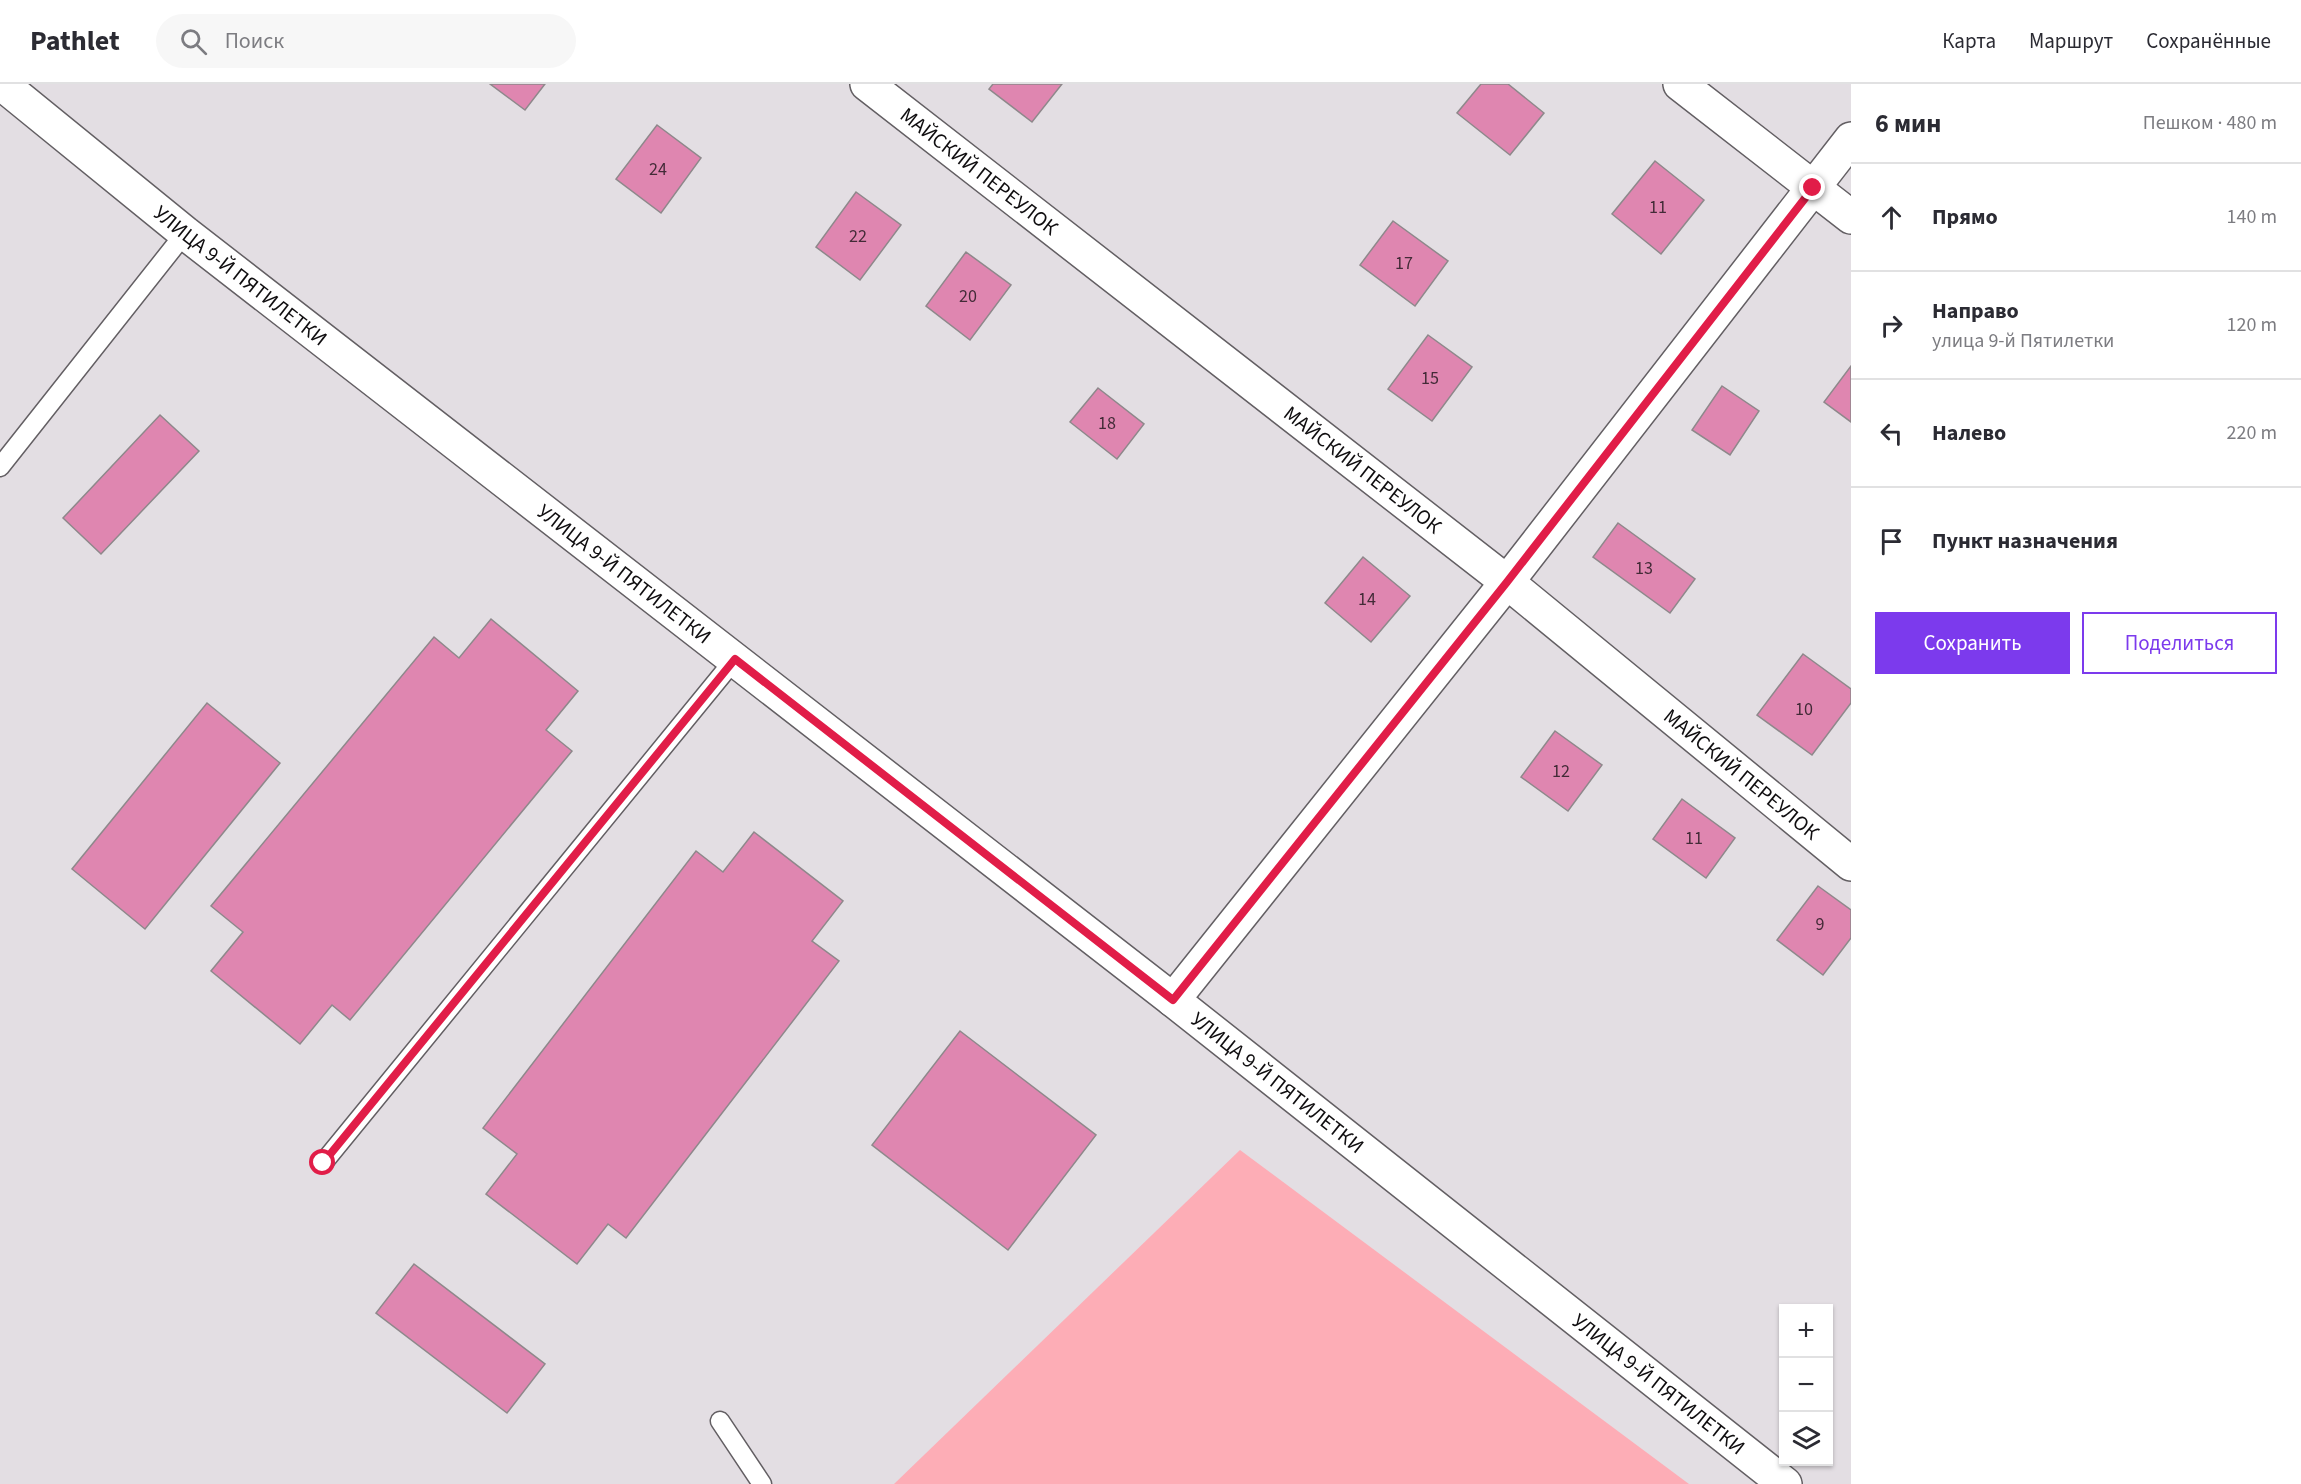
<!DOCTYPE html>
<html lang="ru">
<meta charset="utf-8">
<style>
body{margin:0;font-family:"Source Sans 3",sans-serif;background:#f7f7f7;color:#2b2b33}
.controls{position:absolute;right:18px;bottom:18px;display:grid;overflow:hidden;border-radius:0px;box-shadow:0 2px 4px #0004}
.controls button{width:54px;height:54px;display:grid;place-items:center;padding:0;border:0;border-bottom:2px solid #e1e1e2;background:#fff;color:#2b2b33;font:30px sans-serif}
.stop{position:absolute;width:18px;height:18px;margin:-14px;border:4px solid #e11d48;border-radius:50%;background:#fff}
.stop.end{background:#e11d48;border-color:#fff;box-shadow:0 2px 6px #0008}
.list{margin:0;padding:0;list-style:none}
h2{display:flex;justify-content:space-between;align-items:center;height:78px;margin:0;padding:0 24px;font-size:26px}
h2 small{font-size:20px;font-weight:400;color:#7c7c81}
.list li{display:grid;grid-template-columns:39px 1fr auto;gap:18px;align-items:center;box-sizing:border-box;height:108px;padding:0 24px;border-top:2px solid #e1e1e2}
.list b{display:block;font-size:22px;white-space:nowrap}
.list p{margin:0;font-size:20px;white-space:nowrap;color:#7c7c81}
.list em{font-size:20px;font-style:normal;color:#7c7c81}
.actions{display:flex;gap:12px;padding:18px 24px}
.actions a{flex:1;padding:14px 0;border:2px solid #7c3aed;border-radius:0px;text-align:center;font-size:21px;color:#7c3aed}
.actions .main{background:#7c3aed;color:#fff}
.icon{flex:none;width:33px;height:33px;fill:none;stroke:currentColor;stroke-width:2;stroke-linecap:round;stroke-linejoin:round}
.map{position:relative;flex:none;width:1851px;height:1400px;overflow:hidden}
header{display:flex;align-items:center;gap:36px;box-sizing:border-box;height:84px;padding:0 30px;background:#fff;border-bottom:2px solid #e1e1e2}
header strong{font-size:28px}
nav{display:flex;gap:33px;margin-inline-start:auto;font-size:21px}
.search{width:420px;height:54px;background:#f7f7f7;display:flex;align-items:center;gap:15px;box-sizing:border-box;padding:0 21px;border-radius:33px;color:#7c7c81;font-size:22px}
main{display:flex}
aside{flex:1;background:#fff}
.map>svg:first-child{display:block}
.green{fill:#fdadb6}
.building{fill:#df86b0;stroke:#8e888b;stroke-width:1.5}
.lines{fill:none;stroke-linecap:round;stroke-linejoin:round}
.lane-casing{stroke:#635f63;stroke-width:21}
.street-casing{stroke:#635f63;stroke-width:36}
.lane{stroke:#fff;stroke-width:18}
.street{stroke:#fff;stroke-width:33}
.route{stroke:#e11d48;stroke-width:8}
.labels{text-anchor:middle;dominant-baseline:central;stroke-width:4.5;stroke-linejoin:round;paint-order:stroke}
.number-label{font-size:18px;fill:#432b37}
.street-label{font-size:21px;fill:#0f0d0f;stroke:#fff}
</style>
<header>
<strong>Pathlet</strong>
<div class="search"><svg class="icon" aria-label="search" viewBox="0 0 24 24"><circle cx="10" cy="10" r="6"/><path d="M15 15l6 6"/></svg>Поиск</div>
<nav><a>Карта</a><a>Маршрут</a><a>Сохранённые</a></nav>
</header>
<main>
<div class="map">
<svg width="1851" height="1400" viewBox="0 0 1851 1400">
<rect width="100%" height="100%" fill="#e3dee3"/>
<!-- green -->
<path class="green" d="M 1240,1066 L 1689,1400 L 894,1400 Z"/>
<!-- building -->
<g class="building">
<path d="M 490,0 L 545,0 L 525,26 Z"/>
<path d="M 993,0 L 1062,0 L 1032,38 L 989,5 Z"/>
<path d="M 1481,0 L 1508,0 L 1544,29 L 1510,71 L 1457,29 Z"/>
<path d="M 657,41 L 701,74 L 661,129 L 616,95 Z"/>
<path d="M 1655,77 L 1704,116 L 1661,170 L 1612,130 Z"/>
<path d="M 856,108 L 901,141 L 860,196 L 816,163 Z"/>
<path d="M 1393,137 L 1448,177 L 1415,222 L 1360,181 Z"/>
<path d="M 966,168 L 1011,201 L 970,256 L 926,222 Z"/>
<path d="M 1428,251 L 1472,283 L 1432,337 L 1388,305 Z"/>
<path d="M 1851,282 L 1851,338 L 1824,318 Z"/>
<path d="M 1722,302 L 1759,327 L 1730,371 L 1692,346 Z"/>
<path d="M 1098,304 L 1144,340 L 1117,375 L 1070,338 Z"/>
<path d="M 160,331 L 199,367 L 101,470 L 63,434 Z"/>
<path d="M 1618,439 L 1695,495 L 1670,529 L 1593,473 Z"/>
<path d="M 1363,473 L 1410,512 L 1371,558 L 1325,519 Z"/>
<path d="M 491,535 L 578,607 L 546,646 L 572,667 L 350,936 L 332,921 L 300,960 L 211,887 L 243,848 L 211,822 L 434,553 L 459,574 Z"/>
<path d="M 1803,570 L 1851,605 L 1851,619 L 1812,671 L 1757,631 Z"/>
<path d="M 207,619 L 280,679 L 145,845 L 72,785 Z"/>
<path d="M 1555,647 L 1602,681 L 1568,727 L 1521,693 Z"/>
<path d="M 1682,715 L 1735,754 L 1706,794 L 1653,755 Z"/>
<path d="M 754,748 L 843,817 L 812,857 L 839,877 L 626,1154 L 608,1140 L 577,1180 L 486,1110 L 517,1070 L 483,1044 L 696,767 L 723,788 Z"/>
<path d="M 1818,802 L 1851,826 L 1851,854 L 1823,891 L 1777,856 Z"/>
<path d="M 960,947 L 1096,1051 L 1008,1166 L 872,1061 Z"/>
<path d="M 414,1180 L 545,1280 L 507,1329 L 376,1229 Z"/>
</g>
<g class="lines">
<!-- lane casing -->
<g class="lane-casing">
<g id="lane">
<path d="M 0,383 L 185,149"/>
<path d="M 323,1079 L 735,575"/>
<path d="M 720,1337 L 762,1400"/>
</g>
</g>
<!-- street casing -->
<g class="street-casing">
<g id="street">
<path id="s1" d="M 2,0 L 185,149 L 1173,916 L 1785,1400"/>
<path id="s2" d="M 867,0 L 1507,498 L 1851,780"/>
<path d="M 1680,0 L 1851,133"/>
<path d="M 1173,916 L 1507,498 L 1851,55"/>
</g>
</g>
<!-- lane -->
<use href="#lane" class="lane"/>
<!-- street -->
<use href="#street" class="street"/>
</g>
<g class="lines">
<!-- route -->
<path class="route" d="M 323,1079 L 735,575 L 1173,916 L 1507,498 L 1813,104"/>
</g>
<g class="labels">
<!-- number labels -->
<g class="number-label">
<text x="658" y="85">24</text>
<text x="1658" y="123">11</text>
<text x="858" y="152">22</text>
<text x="1404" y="179">17</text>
<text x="968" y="212">20</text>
<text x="1430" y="294">15</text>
<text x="1107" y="339">18</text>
<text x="1644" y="484">13</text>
<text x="1367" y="515">14</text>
<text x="1804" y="625">10</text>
<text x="1561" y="687">12</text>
<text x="1694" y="754">11</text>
<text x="1820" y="840">9</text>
</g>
<!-- street labels -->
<g class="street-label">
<text stroke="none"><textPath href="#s2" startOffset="142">МАЙСКИЙ ПЕРЕУЛОК</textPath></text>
<text stroke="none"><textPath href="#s1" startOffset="306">УЛИЦА 9-Й ПЯТИЛЕТКИ</textPath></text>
<text stroke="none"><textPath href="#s2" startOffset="628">МАЙСКИЙ ПЕРЕУЛОК</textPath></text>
<text stroke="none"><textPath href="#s1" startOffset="792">УЛИЦА 9-Й ПЯТИЛЕТКИ</textPath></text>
<text stroke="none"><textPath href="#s2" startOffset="1114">МАЙСКИЙ ПЕРЕУЛОК</textPath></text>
<text stroke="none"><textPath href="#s1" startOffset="1620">УЛИЦА 9-Й ПЯТИЛЕТКИ</textPath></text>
<text stroke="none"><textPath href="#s1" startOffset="2106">УЛИЦА 9-Й ПЯТИЛЕТКИ</textPath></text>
</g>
</g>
</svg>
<div class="controls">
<button>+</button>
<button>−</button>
<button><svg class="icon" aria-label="layers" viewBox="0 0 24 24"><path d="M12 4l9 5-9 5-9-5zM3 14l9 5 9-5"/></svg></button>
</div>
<div class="stop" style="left:323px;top:1079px"></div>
<div class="stop end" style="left:1813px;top:104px"></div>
</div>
<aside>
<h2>6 мин<small>Пешком · 480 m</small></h2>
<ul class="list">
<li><svg class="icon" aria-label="ahead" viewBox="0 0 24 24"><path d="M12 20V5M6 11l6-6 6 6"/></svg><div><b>Прямо</b></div><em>140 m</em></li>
<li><svg class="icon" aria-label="right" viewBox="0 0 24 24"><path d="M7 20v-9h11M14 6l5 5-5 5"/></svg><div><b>Направо</b><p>улица 9-й Пятилетки</p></div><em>120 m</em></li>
<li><svg class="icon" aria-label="left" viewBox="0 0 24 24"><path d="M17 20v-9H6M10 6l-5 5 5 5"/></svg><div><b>Налево</b></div><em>220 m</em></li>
<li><svg class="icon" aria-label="arrive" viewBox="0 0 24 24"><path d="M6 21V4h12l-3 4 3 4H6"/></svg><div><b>Пункт назначения</b></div></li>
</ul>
<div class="actions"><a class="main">Сохранить</a><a>Поделиться</a></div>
</aside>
</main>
